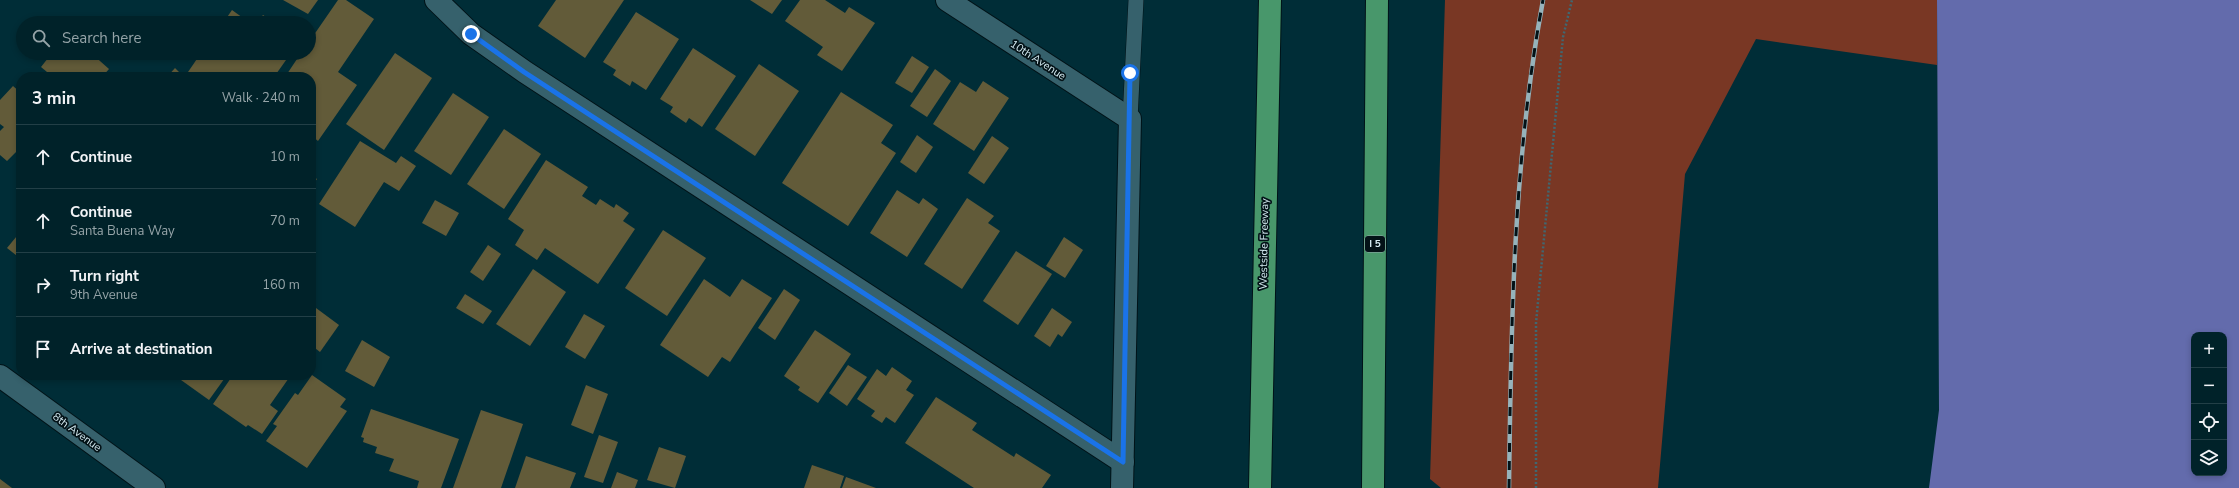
<!DOCTYPE html>
<meta charset="utf-8">
<style>
body{margin:0;font-family:"Nunito Sans",sans-serif;background:#0a2a31;color:#f1f3f6}
.controls{position:absolute;right:12px;bottom:12px;display:grid;overflow:hidden;border-radius:8px;box-shadow:0 2px 6px #0003}
.controls button{width:36px;height:36px;display:grid;place-items:center;padding:0;border:0;border-bottom:1px solid #223f46;background:#002229;color:#f1f3f6;font:20px sans-serif}
.stop{position:absolute;width:12px;height:12px;margin:-9px;border:3px solid #1a73e8;border-radius:50%;background:#fff}
.stop.end{background:#1a73e8;border-color:#fff;box-shadow:0 1px 4px #0008}
.list{margin:0;padding:0;list-style:none}
h2{display:flex;justify-content:space-between;align-items:center;height:52px;margin:0;padding:0 16px;font-size:17px}
h2 small{font-size:13px;font-weight:400;color:#95a4a8}
.list li{display:grid;grid-template-columns:26px 1fr auto;gap:12px;align-items:center;box-sizing:border-box;height:64px;padding:0 16px;border-top:1px solid #223f46}
.list b{display:block;font-size:15px;white-space:nowrap}
.list p{margin:0;font-size:13px;white-space:nowrap;color:#95a4a8}
.list em{font-size:13px;font-style:normal;color:#95a4a8}
.icon{flex:none;width:22px;height:22px;fill:none;stroke:currentColor;stroke-width:2;stroke-linecap:round;stroke-linejoin:round}
.map{position:relative;flex:none;width:2239px;height:488px;overflow:hidden}
.search{position:absolute;background:#002229;box-shadow:0 2px 6px #0003;left:16px;top:16px;width:300px;height:44px;display:flex;align-items:center;gap:10px;box-sizing:border-box;padding:0 14px;border-radius:22px;color:#95a4a8;font-size:15px}
.panel{position:absolute;background:#002229;box-shadow:0 2px 6px #0003;left:16px;top:72px;width:300px;height:308px;border-radius:16px}
.map>svg:first-child{display:block}
.green{fill:#793724}
.water{fill:#636bac;fill-rule:evenodd}
.building{fill:#625b39}
.lines{fill:none;stroke-linecap:round;stroke-linejoin:round}
.lane-casing{stroke:#001318;stroke-width:16}
.street-casing{stroke:#001318;stroke-width:24}
.highway-casing{stroke:#001318;stroke-width:24}
.path{stroke:#416770;stroke-width:2.5;stroke-dasharray:2 2;stroke-linecap:butt}
.lane{stroke:#36616c;stroke-width:15}
.street{stroke:#36616c;stroke-width:22}
.highway{stroke:#48976b;stroke-width:22}
.rail-casing{stroke:#96b3bb;stroke-width:4.5}
.rail{stroke:#031217;stroke-width:3;stroke-dasharray:9;stroke-linecap:butt}
.route{stroke:#1a73e8;stroke-width:5}
.labels{text-anchor:middle;dominant-baseline:central;stroke-width:3.5;stroke-linejoin:round;paint-order:stroke}
.shield{fill:#031217;stroke:#96aab0;stroke-width:1}
.shield-label{font-size:10px;font-weight:bold;fill:#d5ebf2}
.street-label{font-size:11px;fill:#d5ebf2;stroke:#031217}
</style>
<div class="map">
<svg width="2239" height="488" viewBox="0 0 2239 488">
<rect width="100%" height="100%" fill="#002d37"/>
<!-- green -->
<path class="green" d="M 1445,0 L 1937,0 L 1937,65 L 1756,39 L 1685,174 L 1658,488 L 1441,488 L 1430,479 Z"/>
<!-- water -->
<path class="water" d="M 1937,0 L 2239,0 L 2239,488 L 1929,488 L 1939,410 ZM 2194,335 L 2224,335 L 2224,473 L 2194,473 Z"/>
<!-- building -->
<g class="building">
<path d="M 283,0 L 318,0 L 308,14 Z"/>
<path d="M 338,0 L 346,0 L 374,19 L 338,72 L 357,85 L 318,141 L 311,135 L 311,77 L 285,77 L 301,53 L 309,53 L 309,42 Z"/>
<path d="M 556,0 L 624,0 L 585,58 L 538,26 Z"/>
<path d="M 750,0 L 782,0 L 772,14 Z"/>
<path d="M 800,0 L 825,0 L 845,13 L 849,7 L 875,23 L 842,71 L 817,55 L 823,47 L 785,21 Z"/>
<path d="M 232,10 L 250,23 L 223,23 Z"/>
<path d="M 636,12 L 679,39 L 646,90 L 632,81 L 630,86 L 613,75 L 616,70 L 603,62 Z"/>
<path d="M 263,15 L 275,23 L 257,23 Z"/>
<path d="M 693,48 L 736,76 L 702,127 L 689,118 L 686,123 L 670,112 L 673,107 L 660,99 Z"/>
<path d="M 52,53 L 91,53 L 109,69 L 102,77 L 53,77 L 41,67 Z"/>
<path d="M 201,53 L 291,53 L 274,77 L 194,77 L 188,72 Z"/>
<path d="M 395,53 L 432,78 L 384,150 L 346,124 Z"/>
<path d="M 912,56 L 929,67 L 912,93 L 895,83 Z"/>
<path d="M 759,64 L 799,91 L 755,156 L 715,129 Z"/>
<path d="M 175,68 L 184,77 L 167,77 Z"/>
<path d="M 935,69 L 951,81 L 927,117 L 910,106 Z"/>
<path d="M 983,81 L 1009,98 L 974,151 L 933,124 L 960,82 L 976,92 Z"/>
<path d="M 13,86 L 21,93 L 21,147 L 7,161 L 0,155 L 0,131 L 4,127 L 0,124 L 0,100 Z"/>
<path d="M 841,92 L 893,125 L 881,143 L 896,153 L 848,226 L 782,183 Z"/>
<path d="M 453,93 L 489,117 L 451,175 L 414,151 Z"/>
<path d="M 504,129 L 541,154 L 504,209 L 467,184 Z"/>
<path d="M 917,135 L 933,147 L 916,173 L 900,162 Z"/>
<path d="M 992,136 L 1009,148 L 984,184 L 968,173 Z"/>
<path d="M 360,141 L 396,163 L 401,156 L 416,166 L 399,191 L 384,182 L 355,227 L 319,204 Z"/>
<path d="M 546,160 L 588,187 L 582,196 L 596,205 L 600,199 L 614,208 L 616,204 L 629,213 L 623,221 L 635,229 L 598,284 L 545,248 L 537,260 L 515,245 L 524,230 L 508,219 Z"/>
<path d="M 311,175 L 317,179 L 311,188 Z"/>
<path d="M 897,190 L 919,204 L 923,198 L 938,209 L 907,257 L 870,233 Z"/>
<path d="M 967,198 L 994,216 L 988,223 L 1000,231 L 962,289 L 924,264 Z"/>
<path d="M 435,200 L 459,213 L 446,236 L 422,223 Z"/>
<path d="M 663,230 L 706,258 L 667,316 L 625,288 Z"/>
<path d="M 21,231 L 21,259 L 7,248 Z"/>
<path d="M 1064,237 L 1083,250 L 1065,278 L 1046,266 Z"/>
<path d="M 488,245 L 501,254 L 483,281 L 470,272 Z"/>
<path d="M 1016,251 L 1052,274 L 1018,325 L 983,301 Z"/>
<path d="M 533,269 L 566,292 L 530,346 L 496,324 Z"/>
<path d="M 704,279 L 730,297 L 742,279 L 772,298 L 730,362 L 722,357 L 708,377 L 660,345 Z"/>
<path d="M 784,289 L 800,300 L 775,340 L 758,328 Z"/>
<path d="M 465,294 L 492,311 L 483,324 L 456,308 Z"/>
<path d="M 316,308 L 339,325 L 320,352 L 311,345 L 311,315 Z"/>
<path d="M 1052,308 L 1072,322 L 1062,337 L 1058,334 L 1050,347 L 1034,336 Z"/>
<path d="M 584,314 L 605,326 L 585,359 L 565,347 Z"/>
<path d="M 815,330 L 851,354 L 818,403 L 798,390 L 800,387 L 784,376 Z"/>
<path d="M 362,340 L 390,357 L 374,387 L 345,371 Z"/>
<path d="M 848,365 L 867,377 L 847,406 L 829,393 Z"/>
<path d="M 892,367 L 912,381 L 906,390 L 914,395 L 895,423 L 886,417 L 882,423 L 871,416 L 875,411 L 857,399 L 877,369 L 886,376 Z"/>
<path d="M 174,375 L 227,375 L 209,400 Z"/>
<path d="M 233,375 L 291,375 L 270,405 L 278,411 L 262,434 L 248,425 L 246,427 L 213,404 Z"/>
<path d="M 312,375 L 346,399 L 340,407 L 347,411 L 307,468 L 266,441 L 277,426 L 273,424 L 295,393 L 298,395 Z"/>
<path d="M 586,385 L 608,394 L 593,434 L 571,425 Z"/>
<path d="M 936,397 L 977,423 L 972,430 L 1014,457 L 1016,453 L 1051,475 L 1042,488 L 974,488 L 905,443 Z"/>
<path d="M 371,409 L 459,439 L 441,488 L 417,488 L 419,481 L 389,471 L 394,459 L 375,453 L 377,447 L 363,442 L 364,438 L 361,437 Z"/>
<path d="M 481,410 L 523,424 L 501,488 L 453,488 Z"/>
<path d="M 599,435 L 618,442 L 603,483 L 584,477 Z"/>
<path d="M 659,447 L 686,456 L 675,488 L 647,480 Z"/>
<path d="M 526,456 L 576,473 L 570,488 L 515,488 Z"/>
<path d="M 812,465 L 844,476 L 840,488 L 804,488 Z"/>
<path d="M 617,472 L 638,480 L 635,488 L 611,488 Z"/>
<path d="M 846,477 L 876,488 L 842,488 Z"/>
<path d="M 0,479 L 12,488 L 0,488 Z"/>
</g>
<g class="lines">
<!-- lane casing -->
<g class="lane-casing">
<path id="lane" d="M 1130,119 L 1136,0"/>
</g>
<!-- street casing -->
<g class="street-casing">
<g id="street">
<path d="M 436,0 L 471,34 L 525,72 L 1123,462"/>
<path d="M 947,0 L 1130,119 L 1122,488"/>
<path d="M 0,376 L 154,488"/>
</g>
</g>
<!-- highway casing -->
<g class="highway-casing">
<g id="highway">
<path d="M 1260,488 L 1270,0"/>
<path d="M 1373,488 L 1377,0"/>
</g>
</g>
<!-- path -->
<path class="path" d="M 1536,488 L 1536,323 L 1563,37 L 1572,0"/>
<!-- lane -->
<use href="#lane" class="lane"/>
<!-- street -->
<use href="#street" class="street"/>
<!-- highway -->
<use href="#highway" class="highway"/>
<!-- rail casing -->
<g class="rail-casing">
<path id="rail" d="M 1509,488 C 1511,324 1513,161 1543,0"/>
</g>
<!-- rail -->
<use href="#rail" class="rail"/>
</g>
<g class="lines">
<!-- route -->
<path class="route" d="M 471,34 L 524,72 L 1123,462 L 1130,73"/>
</g>
<g class="labels">
<!-- shield labels -->
<rect class="shield" x="1365" y="236" width="20" height="16" rx="3"/>
<g class="shield-label">
<text x="1375" y="244">I 5</text>
</g>
<!-- street labels -->
<g class="street-label">
<text transform="translate(1038 60) rotate(33)">10th Avenue</text>
<text transform="translate(1264 244) rotate(-89)">Westside Freeway</text>
<text transform="translate(77 432) rotate(36)">8th Avenue</text>
</g>
</g>
</svg>
<div class="controls">
<button>+</button>
<button>−</button>
<button><svg class="icon" aria-label="locate" viewBox="0 0 24 24"><circle cx="12" cy="12" r="6"/><path d="M12 2v4M12 18v4M2 12h4M18 12h4"/></svg></button>
<button><svg class="icon" aria-label="layers" viewBox="0 0 24 24"><path d="M12 4l9 5-9 5-9-5zM3 14l9 5 9-5"/></svg></button>
</div>
<div class="stop" style="left:1130px;top:73px"></div>
<div class="stop end" style="left:471px;top:34px"></div>
<div class="search"><svg class="icon" aria-label="search" viewBox="0 0 24 24"><circle cx="10" cy="10" r="6"/><path d="M15 15l6 6"/></svg>Search here</div>
<section class="panel">
<h2>3 min<small>Walk · 240 m</small></h2>
<ul class="list">
<li><svg class="icon" aria-label="ahead" viewBox="0 0 24 24"><path d="M12 20V5M6 11l6-6 6 6"/></svg><div><b>Continue</b></div><em>10 m</em></li>
<li><svg class="icon" aria-label="ahead" viewBox="0 0 24 24"><path d="M12 20V5M6 11l6-6 6 6"/></svg><div><b>Continue</b><p>Santa Buena Way</p></div><em>70 m</em></li>
<li><svg class="icon" aria-label="right" viewBox="0 0 24 24"><path d="M7 20v-9h11M14 6l5 5-5 5"/></svg><div><b>Turn right</b><p>9th Avenue</p></div><em>160 m</em></li>
<li><svg class="icon" aria-label="arrive" viewBox="0 0 24 24"><path d="M6 21V4h12l-3 4 3 4H6"/></svg><div><b>Arrive at destination</b></div></li>
</ul>
</section>
</div>
